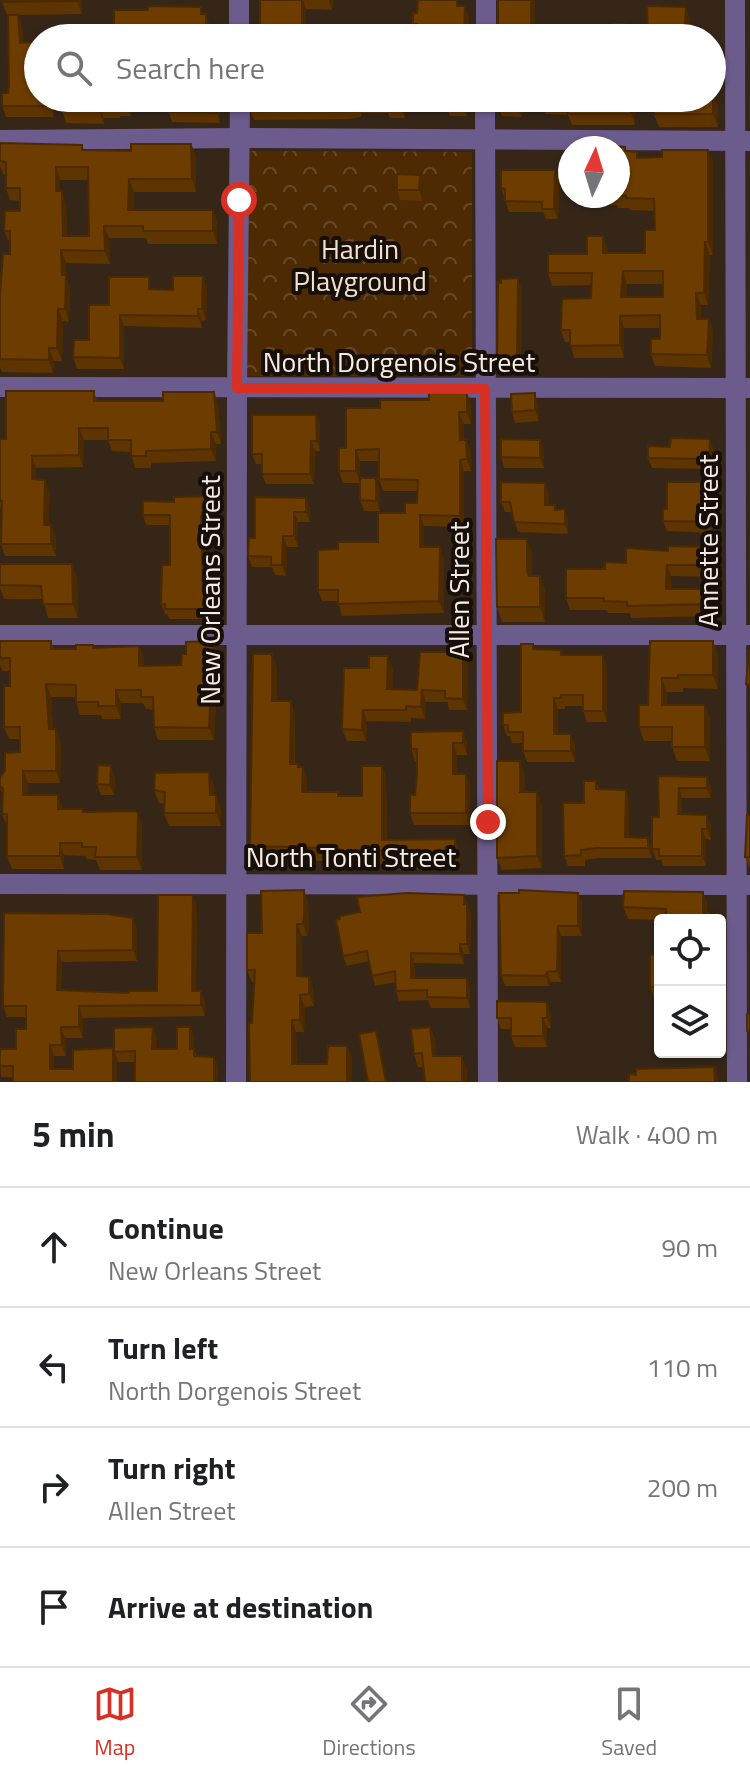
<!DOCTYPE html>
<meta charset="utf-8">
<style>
body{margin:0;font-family:"Titillium Web",sans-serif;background:#f6f6f6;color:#202124}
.controls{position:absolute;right:24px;bottom:24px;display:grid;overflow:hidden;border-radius:8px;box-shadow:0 2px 6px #0004}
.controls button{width:72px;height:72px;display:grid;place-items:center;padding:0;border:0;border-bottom:2px solid #e0e0e0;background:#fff;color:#202124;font:40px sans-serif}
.compass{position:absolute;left:558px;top:136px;width:72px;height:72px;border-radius:50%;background:#fff;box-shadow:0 2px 6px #0004;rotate:4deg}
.stop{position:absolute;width:24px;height:24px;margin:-18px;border:6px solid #d93025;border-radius:50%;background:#fff}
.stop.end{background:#d93025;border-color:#fff;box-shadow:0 2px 8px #0008}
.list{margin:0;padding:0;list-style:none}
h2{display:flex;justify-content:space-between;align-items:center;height:104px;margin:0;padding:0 32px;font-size:34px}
h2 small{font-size:26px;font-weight:400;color:#757577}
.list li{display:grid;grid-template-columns:52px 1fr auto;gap:24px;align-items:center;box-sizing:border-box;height:120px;padding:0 32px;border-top:2px solid #e0e0e0}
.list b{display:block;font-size:30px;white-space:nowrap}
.list p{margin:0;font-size:26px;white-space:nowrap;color:#757577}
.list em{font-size:26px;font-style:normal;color:#757577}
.icon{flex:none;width:44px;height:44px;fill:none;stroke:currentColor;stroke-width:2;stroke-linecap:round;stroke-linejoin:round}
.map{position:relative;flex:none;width:750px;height:1082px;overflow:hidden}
.search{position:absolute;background:#fff;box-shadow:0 2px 6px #0004;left:24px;right:24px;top:24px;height:88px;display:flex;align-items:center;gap:20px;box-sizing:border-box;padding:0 28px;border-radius:44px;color:#757577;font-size:30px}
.sheet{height:584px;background:#fff}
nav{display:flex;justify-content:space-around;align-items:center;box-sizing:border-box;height:112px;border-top:2px solid #e0e0e0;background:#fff;font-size:22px;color:#757577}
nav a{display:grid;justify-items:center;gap:4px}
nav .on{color:#d93025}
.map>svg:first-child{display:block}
.park{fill:url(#park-crowns)}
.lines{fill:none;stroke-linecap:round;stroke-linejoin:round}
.minor{stroke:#6c5b8d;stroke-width:20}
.wall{fill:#5e3400;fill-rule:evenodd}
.shaded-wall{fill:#4c2a00}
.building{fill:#6d3c00;stroke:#4c2a00;stroke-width:2;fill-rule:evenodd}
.route{stroke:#d93025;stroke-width:10}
.labels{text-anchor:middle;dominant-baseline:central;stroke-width:8;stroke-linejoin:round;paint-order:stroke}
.park-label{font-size:28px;fill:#f2e0d0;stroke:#17100a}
.street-label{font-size:28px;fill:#f8ede4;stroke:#17100a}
</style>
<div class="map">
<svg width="750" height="1082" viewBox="0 0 750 1082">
<defs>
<pattern id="park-crowns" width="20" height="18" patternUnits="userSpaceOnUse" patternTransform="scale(2)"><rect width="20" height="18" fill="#4d2a02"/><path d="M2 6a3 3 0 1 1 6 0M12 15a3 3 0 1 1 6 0" fill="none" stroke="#674927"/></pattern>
</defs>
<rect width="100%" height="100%" fill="#352618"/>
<!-- park -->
<path class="park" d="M 248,151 L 472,152 L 472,376 L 247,376 Z"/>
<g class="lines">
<!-- minor -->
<g class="minor">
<path d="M 239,0 L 239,38"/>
<path d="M 735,0 L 737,1082"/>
<path d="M 486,38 L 486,0"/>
<path d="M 485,98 L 488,1082"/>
<path d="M 0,140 L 240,138 L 750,141"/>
<path d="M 0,387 L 750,388"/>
<path d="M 0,635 L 750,635"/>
<path d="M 0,884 L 748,885"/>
<path d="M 236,1082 L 237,388 L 240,98"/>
</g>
</g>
<!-- wall -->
<g class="wall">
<path d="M 82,0 L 82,14 L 18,15 L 22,25 L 23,43 L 35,42 L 38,52 L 38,98 L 54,98 L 54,117 L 6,117 L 2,106 L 8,93 L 18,15 L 7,15 L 2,2 Z"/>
<path d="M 260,0 L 333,0 L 332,10 L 306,9 L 306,36 L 294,36 L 294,38 L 260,38 Z"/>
<path d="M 204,14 L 209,24 L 210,38 L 115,38 L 114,34 Z"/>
<path d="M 712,60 L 713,63 L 713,94 L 718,107 L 718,127 L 659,127 L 654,114 L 712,98 Z"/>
<path d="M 132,98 L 131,116 L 120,116 L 120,118 L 104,118 L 104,124 L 66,123 L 62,110 Z"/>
<path d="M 169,98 L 220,98 L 220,123 L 172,122 L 169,112 Z"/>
<path d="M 251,98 L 426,98 L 426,110 L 405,110 L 405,118 L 390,118 L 388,113 L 361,113 L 361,117 L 349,119 L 254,120 L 250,110 Z"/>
<path d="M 467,98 L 467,116 L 450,116 L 446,105 Z"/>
<path d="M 498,98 L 635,98 L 635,125 L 572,125 L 568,115 L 545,114 L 542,105 L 526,105 L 521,117 L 502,116 L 498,105 Z"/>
<path d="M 0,143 L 82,145 L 84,150 L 131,151 L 191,144 L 196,157 L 196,192 L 134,192 L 133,210 L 213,210 L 217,223 L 217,244 L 148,244 L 146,238 L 109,238 L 110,264 L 66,263 L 66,277 L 70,288 L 69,322 L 63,321 L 62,361 L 54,361 L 53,373 L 2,372 L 0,367 L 0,295 L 10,254 L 10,243 L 4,231 L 20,211 L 20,201 L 10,200 L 6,188 L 6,174 L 3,174 L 0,166 ZM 60,180 L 88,180 L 89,236 L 67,236 L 66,204 L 60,191 Z"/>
<path d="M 625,147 L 627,151 L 637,152 L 639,158 L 713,162 L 713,255 L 710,255 L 708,305 L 701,305 L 701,319 L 709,319 L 713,331 L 711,368 L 655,366 L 651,354 L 660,339 L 660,328 L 624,328 L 624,358 L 574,358 L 570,342 L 565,342 L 561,330 L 591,298 L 592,285 L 552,286 L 548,273 L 587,254 L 608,249 L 608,253 L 645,253 L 655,230 L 654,211 L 630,210 L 629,208 L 618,208 L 617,205 L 591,204 L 588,196 L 618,196 L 618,148 ZM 627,284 L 663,284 L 663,297 L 626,297 Z"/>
<path d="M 555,170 L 559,180 L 558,219 L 546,219 L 543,212 L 509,212 L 501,188 Z"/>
<path d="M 424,185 L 423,201 L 400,200 L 397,190 Z"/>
<path d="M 203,276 L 207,287 L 206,320 L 202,321 L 202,328 L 124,326 L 124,369 L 77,369 L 73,357 L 89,340 L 109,305 L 153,289 L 173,290 Z"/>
<path d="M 501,283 L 522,289 L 521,371 L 501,371 L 497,361 Z"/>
<path d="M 94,391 L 97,401 L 163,401 L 214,392 L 218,404 L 221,444 L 216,444 L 216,461 L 151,463 L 151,468 L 135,468 L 131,452 L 112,451 L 108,440 L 84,440 L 83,467 L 36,468 L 36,479 L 50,492 L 48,525 L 51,525 L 56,537 L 56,556 L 5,556 L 1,544 L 2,512 L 0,507 L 0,439 L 6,439 Z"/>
<path d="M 467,393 L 471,405 L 471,424 L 464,424 L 464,440 L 471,451 L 471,471 L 464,471 L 464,527 L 424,526 L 424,547 L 444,559 L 444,613 L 342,616 L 338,601 L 322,601 L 318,590 L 338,549 L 378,542 L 405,513 L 417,503 L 417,491 L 383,491 L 379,479 L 379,461 L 360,461 L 360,483 L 343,483 L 339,471 L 346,448 L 380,408 Z"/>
<path d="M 538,404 L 539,421 L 515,423 L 512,412 Z"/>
<path d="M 316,415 L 320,425 L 320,451 L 315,451 L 314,484 L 266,484 L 262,474 L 262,464 L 256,464 L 252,454 Z"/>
<path d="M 710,439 L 713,449 L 713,469 L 652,468 L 648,458 Z"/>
<path d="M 540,440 L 544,450 L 544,468 L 504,468 L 501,457 Z"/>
<path d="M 376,478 L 380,489 L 380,511 L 364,511 L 360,500 Z"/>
<path d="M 713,492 L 712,533 L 667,531 L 663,521 L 667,509 Z"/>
<path d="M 549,493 L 549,505 L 557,510 L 565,509 L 568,520 L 568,534 L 518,532 L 512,512 L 505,512 L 501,502 Z"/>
<path d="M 255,497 L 310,508 L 310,522 L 298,522 L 298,547 L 287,547 L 286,576 L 275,575 L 272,567 L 252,567 L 248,556 L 255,538 Z"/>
<path d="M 219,506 L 220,526 L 205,526 L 207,591 L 211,591 L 215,601 L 214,619 L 169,619 L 167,614 L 165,614 L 161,604 L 170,565 L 170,525 L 146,525 L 143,515 Z"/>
<path d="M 527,539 L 532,554 L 532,576 L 540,576 L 545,591 L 545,622 L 502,622 L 497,607 Z"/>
<path d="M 710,547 L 714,558 L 714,577 L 671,576 L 671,589 L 710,600 L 710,616 L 631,618 L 630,613 L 608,613 L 607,610 L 570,610 L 566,598 L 605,569 L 668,551 Z"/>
<path d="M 0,564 L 72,564 L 77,578 L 78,618 L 48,618 L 43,599 L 4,599 L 0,588 Z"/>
<path d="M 0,641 L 51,641 L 54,649 L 76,649 L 93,645 L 94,648 L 139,646 L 144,658 L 143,666 L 181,665 L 186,654 L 213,641 L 218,654 L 214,740 L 158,740 L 154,727 L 153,710 L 146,709 L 143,703 L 121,703 L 121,719 L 102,719 L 101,715 L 80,715 L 76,702 L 76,697 L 51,697 L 53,729 L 56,729 L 61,742 L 60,783 L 28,783 L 28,795 L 63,809 L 83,809 L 85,812 L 138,813 L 142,825 L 142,870 L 100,870 L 96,860 L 87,859 L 85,856 L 64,855 L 64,869 L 12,869 L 7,856 L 7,826 L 2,814 L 2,793 L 0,787 L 20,752 L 20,739 L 9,739 L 4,727 L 10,686 L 10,671 L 2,671 L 0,664 Z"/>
<path d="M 650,641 L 713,641 L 718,655 L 718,689 L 683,688 L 683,692 L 667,692 L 667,705 L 705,705 L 710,719 L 710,761 L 677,761 L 672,747 L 672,741 L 644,741 L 639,727 L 648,705 Z"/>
<path d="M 533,644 L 535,649 L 561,650 L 563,655 L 607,666 L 607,722 L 587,722 L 583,711 L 583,706 L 565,706 L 565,709 L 558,709 L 558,734 L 575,745 L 575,762 L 527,762 L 523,751 L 523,743 L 512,743 L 510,736 L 507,736 L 503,725 L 521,712 Z"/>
<path d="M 463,652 L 468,664 L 467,710 L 449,710 L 447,702 L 426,702 L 425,719 L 411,718 L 411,722 L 367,721 L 366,741 L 347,741 L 342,729 L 393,668 L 392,690 L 417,690 Z"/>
<path d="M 277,667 L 277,701 L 291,701 L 295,714 L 295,764 L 298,764 L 300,767 L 303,767 L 307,780 L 307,792 L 340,796 L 362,796 L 382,766 L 386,779 L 387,840 L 460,852 L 460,869 L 395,870 L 393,865 L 390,864 L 356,864 L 356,868 L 345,867 L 344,864 L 325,864 L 324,861 L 255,859 L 250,846 Z"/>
<path d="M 463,731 L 467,743 L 467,755 L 457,755 L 457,774 L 466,774 L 470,786 L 470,825 L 414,825 L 410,813 L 415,795 L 417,761 L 415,761 L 411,749 Z"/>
<path d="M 525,774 L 524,792 L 542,804 L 542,868 L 502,870 L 497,858 Z"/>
<path d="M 115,776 L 114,795 L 101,795 L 97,784 Z"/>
<path d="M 658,776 L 707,777 L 711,787 L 711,798 L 682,798 L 682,815 L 711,825 L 711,840 L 706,839 L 706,866 L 663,866 L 661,860 L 656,860 L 652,849 L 659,817 Z"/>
<path d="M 596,781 L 599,789 L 629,800 L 629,837 L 648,838 L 652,849 L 652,858 L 599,858 L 585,860 L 585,866 L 568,866 L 564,856 L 584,803 Z"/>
<path d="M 214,785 L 214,795 L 221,808 L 221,826 L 169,826 L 164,813 L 165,804 L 159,803 L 154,790 Z"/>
<path d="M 750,815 L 750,869 L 745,857 Z"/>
<path d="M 304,890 L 308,902 L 309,930 L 307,936 L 302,936 L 301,976 L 309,977 L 313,989 L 314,1006 L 305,1007 L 304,1032 L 296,1032 L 297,1064 L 327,1064 L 328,1046 L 347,1046 L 352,1058 L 351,1082 L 250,1082 L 249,1023 L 252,1023 L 254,982 L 252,982 L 247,970 L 247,933 L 262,933 L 261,891 Z"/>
<path d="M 703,892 L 707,904 L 707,913 L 712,920 L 660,920 L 628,919 L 623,907 Z"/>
<path d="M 578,893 L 582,903 L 582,936 L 561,936 L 561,982 L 551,982 L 549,986 L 505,986 L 501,975 Z"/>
<path d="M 464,895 L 471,914 L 470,954 L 464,954 L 464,964 L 414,963 L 415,978 L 470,988 L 470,1008 L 431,1008 L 428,1000 L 399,1001 L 396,991 L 396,982 L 375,986 L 369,961 L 347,966 L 343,956 Z"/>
<path d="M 197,906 L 196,991 L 205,1002 L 205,1016 L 83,1018 L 83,1038 L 65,1038 L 66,1056 L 54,1056 L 54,1069 L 73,1069 L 113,1048 L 117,1059 L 117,1082 L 1,1077 L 0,1049 L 16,1049 L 26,1029 L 26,1017 L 7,1017 L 3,1006 L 4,913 L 133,918 L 137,929 L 137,961 L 62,962 L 61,990 L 129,993 L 157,991 Z"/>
<path d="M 660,955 L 660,999 L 654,998 L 650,987 Z"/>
<path d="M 551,1013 L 551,1028 L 547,1028 L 547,1047 L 515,1047 L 511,1036 L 511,1029 L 501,1029 L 497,1018 Z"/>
<path d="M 153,1027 L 157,1038 L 156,1049 L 177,1049 L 190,1027 L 194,1037 L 194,1049 L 197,1056 L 214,1057 L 218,1067 L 217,1082 L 135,1082 L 135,1062 L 118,1062 L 114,1052 Z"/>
<path d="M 430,1027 L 435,1040 L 436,1056 L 467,1069 L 467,1082 L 425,1082 L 423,1067 L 418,1067 L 414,1054 Z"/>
</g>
<!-- shaded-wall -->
<g class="shaded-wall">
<path d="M 77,0 L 82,0 L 82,14 L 77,1 Z"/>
<path d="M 303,0 L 306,9 L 306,36 L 302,26 Z"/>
<path d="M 329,0 L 333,0 L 332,10 Z"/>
<rect x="531" y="0" width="4" height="38"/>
<path d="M 465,6 L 469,17 L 468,38 L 464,38 Z"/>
<path d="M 686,7 L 690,20 L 689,38 L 684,38 Z"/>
<path d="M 206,14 L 209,24 L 210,38 L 206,38 Z"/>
<path d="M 18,15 L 22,25 L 24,53 L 20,43 Z"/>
<path d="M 625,24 L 629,35 L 629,38 L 625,38 Z"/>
<path d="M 291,26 L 294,36 L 294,38 L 290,38 Z"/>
<path d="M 712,60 L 713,63 L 713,107 L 712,98 Z"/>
<path d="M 713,94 L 718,107 L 718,127 L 713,114 Z"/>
<path d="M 50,98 L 54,98 L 54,117 L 50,106 Z"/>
<path d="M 127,98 L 132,98 L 131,116 L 126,103 Z"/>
<path d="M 217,98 L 220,98 L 220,123 L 217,113 Z"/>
<path d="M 422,98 L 426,98 L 426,110 L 422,100 Z"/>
<path d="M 463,98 L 467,98 L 467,116 L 463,105 Z"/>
<path d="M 520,98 L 523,98 L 526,105 L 521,117 L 517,106 Z"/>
<path d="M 631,98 L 635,98 L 635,125 L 631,114 Z"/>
<path d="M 401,100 L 405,110 L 405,118 L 401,108 Z"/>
<path d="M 99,105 L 104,118 L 104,124 L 99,111 Z"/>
<path d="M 191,144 L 196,157 L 196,192 L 192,179 Z"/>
<path d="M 708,150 L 713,162 L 713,255 L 708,242 Z"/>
<path d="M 56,167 L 60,180 L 60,204 L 56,191 Z"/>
<path d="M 555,170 L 559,180 L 558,219 L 554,209 Z"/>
<path d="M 420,175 L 424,185 L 423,201 L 419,190 Z"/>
<path d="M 129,179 L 134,192 L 133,223 L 128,210 Z"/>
<path d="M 62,191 L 66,204 L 67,248 L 63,236 Z"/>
<path d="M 213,210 L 217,223 L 217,244 L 213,231 Z"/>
<path d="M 104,226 L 109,238 L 110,264 L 105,251 Z"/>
<path d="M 603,236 L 608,249 L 608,266 L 603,253 Z"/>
<path d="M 705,242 L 710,255 L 708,305 L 704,293 Z"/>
<path d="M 61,250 L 66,263 L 66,277 L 70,288 L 69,322 L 65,309 L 62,275 Z"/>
<path d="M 623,271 L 627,284 L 626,310 L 621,297 Z"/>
<path d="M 203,276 L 207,287 L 206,320 L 202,309 Z"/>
<path d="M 518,278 L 522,289 L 521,371 L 517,361 Z"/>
<path d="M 696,293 L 701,305 L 701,331 L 697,319 Z"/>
<path d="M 58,309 L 63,321 L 62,361 L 57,348 Z"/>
<path d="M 198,309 L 202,321 L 202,328 L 198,316 Z"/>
<path d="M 120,315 L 124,326 L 124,369 L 120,358 Z"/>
<path d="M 620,316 L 624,328 L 624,358 L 620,345 Z"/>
<path d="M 709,319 L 713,331 L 711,368 L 707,355 Z"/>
<path d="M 49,348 L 54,361 L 53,373 L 49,360 Z"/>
<path d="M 214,392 L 218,404 L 221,444 L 217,432 Z"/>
<path d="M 467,393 L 471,405 L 471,424 L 467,412 Z"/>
<path d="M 535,393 L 538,404 L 539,421 L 535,410 Z"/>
<path d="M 459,412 L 464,424 L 464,451 L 460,440 Z"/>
<path d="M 316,415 L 320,425 L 320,451 L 317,441 Z"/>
<path d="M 79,428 L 84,440 L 83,467 L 79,455 Z"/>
<path d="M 211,432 L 216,444 L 216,461 L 211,449 Z"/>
<path d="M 710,439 L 713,449 L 713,469 L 709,459 Z"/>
<path d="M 466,440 L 471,451 L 471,471 L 467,459 Z"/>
<path d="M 540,440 L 544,450 L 544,468 L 540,458 Z"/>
<path d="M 311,441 L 315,451 L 314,484 L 310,474 Z"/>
<path d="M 356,450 L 360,461 L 360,483 L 356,471 Z"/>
<path d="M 32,456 L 36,468 L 36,491 L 32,479 Z"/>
<path d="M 460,460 L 464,471 L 464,527 L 460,516 Z"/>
<path d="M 376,478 L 380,489 L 380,511 L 376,501 Z"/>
<path d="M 45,480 L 50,492 L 48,537 L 44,525 Z"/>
<path d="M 709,482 L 713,492 L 712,533 L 709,522 Z"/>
<path d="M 545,483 L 549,493 L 549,515 L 545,505 Z"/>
<path d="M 215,496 L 219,506 L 220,526 L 217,516 Z"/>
<path d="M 306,498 L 310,508 L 310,522 L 306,512 Z"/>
<path d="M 565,509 L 568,520 L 568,534 L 565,524 Z"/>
<path d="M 294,512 L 298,522 L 298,547 L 294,536 Z"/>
<path d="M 420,515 L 424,526 L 424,559 L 420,547 Z"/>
<path d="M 201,516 L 205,526 L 207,601 L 203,591 Z"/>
<path d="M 51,525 L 56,537 L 56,556 L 51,544 Z"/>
<path d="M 283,536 L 287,547 L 286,576 L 282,565 Z"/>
<path d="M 527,539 L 532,554 L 532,584 L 527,570 Z"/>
<path d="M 440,547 L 444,559 L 444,613 L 439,601 Z"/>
<path d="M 710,547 L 714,558 L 714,577 L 709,565 Z"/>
<path d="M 72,564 L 77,578 L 78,618 L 73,604 Z"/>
<path d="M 667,565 L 671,576 L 670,600 L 666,589 Z"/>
<path d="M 540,576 L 545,591 L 545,622 L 540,607 Z"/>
<path d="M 706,589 L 710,600 L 710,616 L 706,604 Z"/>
<path d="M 211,591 L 215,601 L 214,619 L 211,609 Z"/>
<path d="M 213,641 L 218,654 L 214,740 L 209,728 Z"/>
<path d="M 713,641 L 718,655 L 718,689 L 713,675 Z"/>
<path d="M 139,646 L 144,658 L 143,679 L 139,666 Z"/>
<path d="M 463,652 L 468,664 L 467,710 L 463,699 Z"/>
<path d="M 272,654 L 277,667 L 277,714 L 272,701 Z"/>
<path d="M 603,655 L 607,666 L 607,722 L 603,711 Z"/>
<path d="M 388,656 L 393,668 L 392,701 L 387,689 Z"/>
<path d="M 662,678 L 667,692 L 667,718 L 662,705 Z"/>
<path d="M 46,684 L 51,697 L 54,742 L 49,729 Z"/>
<path d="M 116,690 L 121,703 L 121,719 L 116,706 Z"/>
<path d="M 422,690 L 426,702 L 425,719 L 421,707 Z"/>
<path d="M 554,698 L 558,709 L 558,745 L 554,734 Z"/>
<path d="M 291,701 L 295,714 L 294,777 L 290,764 Z"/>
<path d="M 705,705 L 710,719 L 710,761 L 705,747 Z"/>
<path d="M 363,710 L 367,721 L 366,741 L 362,730 Z"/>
<path d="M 56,729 L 61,742 L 60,783 L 56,771 Z"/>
<path d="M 463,731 L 467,743 L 467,755 L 463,743 Z"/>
<path d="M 571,734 L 575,745 L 575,762 L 571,751 Z"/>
<path d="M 453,743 L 457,755 L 457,786 L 453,774 Z"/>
<path d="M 520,761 L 525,774 L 524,804 L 520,792 Z"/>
<path d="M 298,764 L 303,776 L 303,767 L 307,780 L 307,804 L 302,792 Z"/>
<path d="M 111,766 L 115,776 L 114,795 L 110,785 Z"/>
<path d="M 382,766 L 386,779 L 387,853 L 382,840 Z"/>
<path d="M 23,771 L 28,783 L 28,808 L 23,795 Z"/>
<path d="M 209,772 L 214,785 L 215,808 L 210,795 Z"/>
<path d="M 466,774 L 470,786 L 470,825 L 466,813 Z"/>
<path d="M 707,777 L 711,787 L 711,798 L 707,788 Z"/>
<path d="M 679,788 L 682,798 L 682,825 L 678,814 Z"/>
<path d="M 626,790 L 629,800 L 629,847 L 625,837 Z"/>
<path d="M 537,792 L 542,804 L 542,868 L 537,856 Z"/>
<path d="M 58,795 L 63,808 L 63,821 L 58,809 Z"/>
<path d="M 216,795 L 221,808 L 221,826 L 216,813 Z"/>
<path d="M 138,813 L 142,825 L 142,870 L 137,857 Z"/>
<path d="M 707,815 L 711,825 L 711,840 L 707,829 Z"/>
<path d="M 702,829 L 706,839 L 706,866 L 702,856 Z"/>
<path d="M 648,838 L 652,849 L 652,858 L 648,848 Z"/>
<path d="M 455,839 L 460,852 L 460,869 L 455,856 Z"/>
<path d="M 60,843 L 64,855 L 64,869 L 60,856 Z"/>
<path d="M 304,890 L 308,902 L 309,930 L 307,936 L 303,924 Z"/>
<path d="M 703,892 L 707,904 L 707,920 L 703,913 Z"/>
<path d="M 578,893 L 582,903 L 582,936 L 578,926 Z"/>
<path d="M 193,895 L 197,906 L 196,1002 L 192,991 Z"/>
<path d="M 464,895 L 471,914 L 470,954 L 467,944 Z"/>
<path d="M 133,918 L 137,929 L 137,961 L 133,950 Z"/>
<path d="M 297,924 L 302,936 L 301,988 L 297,976 Z"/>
<path d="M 558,926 L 561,936 L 561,982 L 557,971 Z"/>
<path d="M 460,944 L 464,954 L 464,964 L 460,954 Z"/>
<path d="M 58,951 L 62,962 L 61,1001 L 57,990 Z"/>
<path d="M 411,953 L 414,963 L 415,988 L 411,978 Z"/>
<path d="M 547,972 L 551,982 L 549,986 L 545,976 Z"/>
<path d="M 309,977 L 313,989 L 314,1006 L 309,994 Z"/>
<path d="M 467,978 L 470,988 L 470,1008 L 467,998 Z"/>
<path d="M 201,991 L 205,1002 L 205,1016 L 201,1005 Z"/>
<path d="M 300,995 L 305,1007 L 304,1032 L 300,1020 Z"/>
<path d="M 547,1002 L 551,1013 L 551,1028 L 547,1018 Z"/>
<path d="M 79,1006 L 83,1018 L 83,1038 L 79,1027 Z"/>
<path d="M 543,1018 L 547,1028 L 547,1047 L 543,1036 Z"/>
<path d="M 292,1020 L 296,1032 L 297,1076 L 292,1064 Z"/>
<path d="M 61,1027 L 65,1038 L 66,1056 L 62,1045 Z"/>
<path d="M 153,1027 L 157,1038 L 156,1060 L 152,1049 Z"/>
<path d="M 190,1027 L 194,1037 L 194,1059 L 190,1049 Z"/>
<path d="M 430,1027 L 435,1040 L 438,1069 L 433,1056 Z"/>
<path d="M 376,1031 L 379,1040 L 387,1082 L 386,1082 Z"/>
<path d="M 50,1045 L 54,1056 L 54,1080 L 50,1069 Z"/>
<path d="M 347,1046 L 352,1058 L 351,1082 L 347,1082 Z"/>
<path d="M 113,1048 L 117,1059 L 117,1082 L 113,1082 Z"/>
<path d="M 462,1056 L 467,1069 L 467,1082 L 462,1082 Z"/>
<path d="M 214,1057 L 218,1067 L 217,1082 L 214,1082 Z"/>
<path d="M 714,1067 L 718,1077 L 718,1082 L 715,1082 Z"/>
</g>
<!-- building -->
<g class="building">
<path d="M 2,0 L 77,0 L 77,1 L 2,2 Z"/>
<path d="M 260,0 L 302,0 L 302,26 L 291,26 L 290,38 L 260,38 Z"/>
<path d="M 418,0 L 457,0 L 457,6 L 465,6 L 464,38 L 417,38 L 417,24 L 413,24 L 413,13 L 417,13 Z"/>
<rect x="498" y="0" width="33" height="38"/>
<path d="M 148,6 L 201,7 L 201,14 L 206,14 L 206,38 L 146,38 L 146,34 L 114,34 L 114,10 L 148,10 Z"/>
<path d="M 647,6 L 686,7 L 684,38 L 648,38 Z"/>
<path d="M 8,15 L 18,15 L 20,43 L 35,42 L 35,55 L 38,55 L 38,98 L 50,98 L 50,106 L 2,106 L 2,93 L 8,93 L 9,86 Z"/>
<rect x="612" y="24" width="13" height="14"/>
<path d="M 712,94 L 713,94 L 713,114 L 654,114 L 655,98 L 712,98 Z"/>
<path d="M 62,98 L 127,98 L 126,103 L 115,103 L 115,105 L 99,105 L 99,111 L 62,110 Z"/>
<path d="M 169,98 L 217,98 L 217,113 L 169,112 Z"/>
<path d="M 251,98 L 422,98 L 422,100 L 401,100 L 401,108 L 386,108 L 386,103 L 357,103 L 357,107 L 346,109 L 250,110 Z"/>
<rect x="446" y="98" width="17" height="7"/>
<path d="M 498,98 L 520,98 L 517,106 L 498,105 Z"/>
<path d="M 541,98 L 631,98 L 631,114 L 568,114 L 568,104 L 541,103 Z"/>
<path d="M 0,143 L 82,145 L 82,150 L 131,151 L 131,144 L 191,144 L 192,179 L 129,179 L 128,210 L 213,210 L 213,231 L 143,231 L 143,226 L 104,226 L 105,251 L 61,250 L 62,275 L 66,275 L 65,309 L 58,309 L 57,348 L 49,348 L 49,360 L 0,359 L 0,295 L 3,254 L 10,254 L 10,231 L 4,231 L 5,211 L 20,211 L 20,188 L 6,188 L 6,162 L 0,161 ZM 56,167 L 88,167 L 89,236 L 63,236 L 62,191 L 56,191 Z"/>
<path d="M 614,146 L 625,147 L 625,151 L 637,152 L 637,158 L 662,157 L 662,150 L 708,150 L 708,242 L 705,242 L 704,293 L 696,293 L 697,319 L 709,319 L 707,355 L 651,354 L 651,339 L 660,339 L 660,315 L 620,316 L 620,345 L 570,346 L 570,330 L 561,330 L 562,299 L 591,298 L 592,273 L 548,273 L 548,254 L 587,254 L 587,236 L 603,236 L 603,253 L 645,253 L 645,230 L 655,230 L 654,199 L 626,198 L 626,196 L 618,195 L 618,148 L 614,148 ZM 623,271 L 663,271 L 663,297 L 621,297 Z"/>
<path d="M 501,170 L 555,170 L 554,209 L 542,209 L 542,202 L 505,201 L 505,189 L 501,188 Z"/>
<path d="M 397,174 L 420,175 L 419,190 L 397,190 Z"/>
<path d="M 173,276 L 203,276 L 202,309 L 198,309 L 198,316 L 120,315 L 120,358 L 73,357 L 74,340 L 89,340 L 89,305 L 109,305 L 109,277 L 149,277 L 149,289 L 173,290 Z"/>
<path d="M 518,278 L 517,361 L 497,361 L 498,283 L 501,283 L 501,279 Z"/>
<path d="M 6,391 L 94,391 L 94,401 L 163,401 L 163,392 L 214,392 L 217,432 L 211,432 L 211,449 L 146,451 L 146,456 L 131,456 L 131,440 L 108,440 L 108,428 L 79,428 L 79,455 L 32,456 L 32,479 L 45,480 L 44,525 L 51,525 L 51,544 L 1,544 L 2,501 L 0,501 L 0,439 L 6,439 Z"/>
<path d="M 429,392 L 467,393 L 467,412 L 459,412 L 460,440 L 466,440 L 467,459 L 460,460 L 460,516 L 420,515 L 420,547 L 440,547 L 439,601 L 338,604 L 338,590 L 318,590 L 318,550 L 338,549 L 338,542 L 378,542 L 378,513 L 405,513 L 405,503 L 417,503 L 418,480 L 379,479 L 379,449 L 356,450 L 356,471 L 339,471 L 339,448 L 346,448 L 346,408 L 380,408 L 380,400 L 429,400 Z"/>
<path d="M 535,393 L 535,410 L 512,412 L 511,394 Z"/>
<path d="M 252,415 L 316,415 L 317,441 L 311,441 L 310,474 L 262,474 L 262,454 L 252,454 Z"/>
<path d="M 671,438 L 710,439 L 709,459 L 648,458 L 648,446 L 670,447 Z"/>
<path d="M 501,439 L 540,440 L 540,458 L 501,457 Z"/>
<path d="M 360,478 L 376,478 L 376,501 L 360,500 Z"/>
<path d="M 501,482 L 545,483 L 545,505 L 555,505 L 555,510 L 565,509 L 565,524 L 514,522 L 510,502 L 501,502 Z"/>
<path d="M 667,482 L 709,482 L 709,522 L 663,521 L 663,509 L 667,509 Z"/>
<path d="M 215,496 L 217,516 L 201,516 L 203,591 L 211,591 L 211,609 L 165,609 L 165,604 L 161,604 L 162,565 L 170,565 L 170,515 L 143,515 L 143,501 L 174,502 L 174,497 Z"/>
<path d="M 255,497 L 306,498 L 306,512 L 294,512 L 294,536 L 283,536 L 282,565 L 271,565 L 271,557 L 248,556 L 249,538 L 255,538 Z"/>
<path d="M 496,539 L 527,539 L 527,570 L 529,576 L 540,576 L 540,607 L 497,607 Z"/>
<path d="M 668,546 L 710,547 L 709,565 L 667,565 L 666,589 L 706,589 L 706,604 L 627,606 L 627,602 L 604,601 L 604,598 L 566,598 L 566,569 L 605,569 L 605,562 L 626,563 L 626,548 L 668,551 Z"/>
<path d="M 0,564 L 72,564 L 73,604 L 43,604 L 41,586 L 0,585 Z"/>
<path d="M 0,641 L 51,641 L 51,649 L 76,649 L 76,645 L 93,645 L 93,648 L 139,646 L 139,666 L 181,665 L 182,654 L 186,654 L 186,642 L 213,641 L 209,728 L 154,727 L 153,697 L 141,697 L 141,690 L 116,690 L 116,706 L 98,706 L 98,702 L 76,702 L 76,685 L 46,684 L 49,729 L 56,729 L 56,771 L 23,771 L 23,795 L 58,795 L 58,809 L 83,809 L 83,812 L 135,811 L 138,813 L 137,857 L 95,857 L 96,847 L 82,847 L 82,843 L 60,843 L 60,856 L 7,856 L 7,814 L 2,814 L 3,789 L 0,786 L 0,777 L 5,771 L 5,753 L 20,752 L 20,727 L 4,727 L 4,686 L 10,686 L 10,658 L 0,658 Z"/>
<path d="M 650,641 L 713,641 L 713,675 L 678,675 L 678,678 L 662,678 L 662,705 L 705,705 L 705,747 L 672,747 L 672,727 L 639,727 L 639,705 L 648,705 Z"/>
<path d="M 521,644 L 533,644 L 533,649 L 561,650 L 561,655 L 603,655 L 603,711 L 583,711 L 583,695 L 561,695 L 561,698 L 554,698 L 554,734 L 571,734 L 571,751 L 523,751 L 523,732 L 508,732 L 508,725 L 503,725 L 503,713 L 521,712 Z"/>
<path d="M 749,651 L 750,651 L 750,684 L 746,684 Z"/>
<path d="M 420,652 L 463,652 L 463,699 L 445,698 L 445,691 L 422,690 L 421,707 L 406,706 L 406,710 L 363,710 L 362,730 L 342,729 L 344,668 L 369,668 L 369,656 L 388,656 L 387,689 L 417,690 Z"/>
<path d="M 253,654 L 272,654 L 272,701 L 291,701 L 290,764 L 298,764 L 298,767 L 303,767 L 302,792 L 338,792 L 338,796 L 362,796 L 362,766 L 382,766 L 382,840 L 455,839 L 455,856 L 390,858 L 390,852 L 386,851 L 352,851 L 352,855 L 340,855 L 340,851 L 320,851 L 320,848 L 250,846 Z"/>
<path d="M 463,731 L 463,743 L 453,743 L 453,774 L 466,774 L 466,813 L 410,813 L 410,795 L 415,795 L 417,774 L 417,749 L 411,749 L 411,732 Z"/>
<path d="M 497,761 L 520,761 L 520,792 L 537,792 L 537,856 L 497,858 Z"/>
<path d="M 98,765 L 111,766 L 110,785 L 97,784 Z"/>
<path d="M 209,772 L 210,795 L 216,795 L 216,813 L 164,813 L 165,792 L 154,790 L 155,773 Z"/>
<path d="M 658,776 L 707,777 L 707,788 L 679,788 L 678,814 L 707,815 L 707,829 L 702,829 L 702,856 L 659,856 L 659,849 L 652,849 L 652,817 L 659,817 Z"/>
<path d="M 584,781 L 596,781 L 596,789 L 626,790 L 625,837 L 648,838 L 648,848 L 596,848 L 581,850 L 581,855 L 564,856 L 563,803 L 584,803 Z"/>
<path d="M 747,815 L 750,815 L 750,857 L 745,857 Z"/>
<path d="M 304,890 L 304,917 L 303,924 L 297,924 L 297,976 L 309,977 L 309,994 L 300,995 L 300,1020 L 292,1020 L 292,1064 L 327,1064 L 328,1046 L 347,1046 L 347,1082 L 250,1082 L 249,1023 L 252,1023 L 255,970 L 247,970 L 247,933 L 262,933 L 261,891 Z"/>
<path d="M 519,890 L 578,893 L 578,926 L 558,926 L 557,971 L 547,972 L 545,976 L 501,975 L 499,893 L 519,893 Z"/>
<path d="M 624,891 L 703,892 L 703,913 L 709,913 L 709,920 L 666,920 L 666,909 L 623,907 Z"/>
<path d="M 407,893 L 464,895 L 464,904 L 467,904 L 467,944 L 460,944 L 460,954 L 411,953 L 411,978 L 467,978 L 467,998 L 427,997 L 427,990 L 396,991 L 395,971 L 372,976 L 367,951 L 343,956 L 336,920 L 340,919 L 340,916 L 360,912 L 357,897 Z"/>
<path d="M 158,895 L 193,895 L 192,991 L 201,991 L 201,1005 L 79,1006 L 79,1027 L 61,1027 L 62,1045 L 50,1045 L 50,1069 L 73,1069 L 73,1050 L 113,1048 L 113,1082 L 13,1082 L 13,1066 L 0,1066 L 0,1049 L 16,1049 L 16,1029 L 26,1029 L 26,1006 L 3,1006 L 4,913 L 107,914 L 133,918 L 133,950 L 58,951 L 57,990 L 129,993 L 129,991 L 157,991 Z"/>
<path d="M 650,955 L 660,955 L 660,996 L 659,987 L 650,987 Z"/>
<path d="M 497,1001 L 547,1002 L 547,1018 L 543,1018 L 543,1036 L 511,1036 L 511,1018 L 497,1018 Z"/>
<rect x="747" y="1014" width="3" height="17"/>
<path d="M 153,1027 L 152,1049 L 177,1049 L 177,1027 L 190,1027 L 190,1049 L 194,1049 L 194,1056 L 214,1057 L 214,1082 L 135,1082 L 135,1051 L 114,1052 L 114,1028 Z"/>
<path d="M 430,1027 L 433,1056 L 462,1056 L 462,1082 L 425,1082 L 422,1053 L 414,1054 L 411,1029 Z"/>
<path d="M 376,1031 L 386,1082 L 368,1082 L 359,1034 Z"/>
<path d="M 714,1067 L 715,1082 L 629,1082 L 629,1074 L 636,1075 L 636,1069 Z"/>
</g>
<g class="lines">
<!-- route -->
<path class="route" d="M 239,200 L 237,388 L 485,389 L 488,822"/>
</g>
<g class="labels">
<!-- park labels -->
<g class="park-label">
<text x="360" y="248">Hardin<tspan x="360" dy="32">Playground</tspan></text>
</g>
<!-- street labels -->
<g class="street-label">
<text x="399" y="361">North Dorgenois Street</text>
<text transform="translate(707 541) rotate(-90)">Annette Street</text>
<text transform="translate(209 590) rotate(-90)">New Orleans Street</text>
<text transform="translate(458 590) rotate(-90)">Allen Street</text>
<text x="351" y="856">North Tonti Street</text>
</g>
</g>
</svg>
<div class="controls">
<button><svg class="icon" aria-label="locate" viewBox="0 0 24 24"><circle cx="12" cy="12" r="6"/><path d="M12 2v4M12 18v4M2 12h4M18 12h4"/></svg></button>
<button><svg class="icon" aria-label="layers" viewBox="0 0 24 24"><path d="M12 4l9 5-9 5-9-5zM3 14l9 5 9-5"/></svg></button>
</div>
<svg class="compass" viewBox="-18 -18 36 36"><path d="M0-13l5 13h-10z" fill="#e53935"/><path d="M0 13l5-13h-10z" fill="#757577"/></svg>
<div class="stop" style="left:239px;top:200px"></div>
<div class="stop end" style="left:488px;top:822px"></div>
<div class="search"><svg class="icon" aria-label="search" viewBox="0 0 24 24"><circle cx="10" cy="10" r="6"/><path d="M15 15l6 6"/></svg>Search here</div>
</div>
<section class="sheet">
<h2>5 min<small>Walk · 400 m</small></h2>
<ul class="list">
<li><svg class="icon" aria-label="ahead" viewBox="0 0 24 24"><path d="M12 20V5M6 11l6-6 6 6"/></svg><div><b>Continue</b><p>New Orleans Street</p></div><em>90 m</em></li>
<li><svg class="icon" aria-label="left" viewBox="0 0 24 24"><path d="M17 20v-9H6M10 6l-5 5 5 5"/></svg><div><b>Turn left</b><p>North Dorgenois Street</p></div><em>110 m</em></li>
<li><svg class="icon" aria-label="right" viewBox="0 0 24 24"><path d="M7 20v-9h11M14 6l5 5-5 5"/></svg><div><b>Turn right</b><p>Allen Street</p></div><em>200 m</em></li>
<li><svg class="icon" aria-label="arrive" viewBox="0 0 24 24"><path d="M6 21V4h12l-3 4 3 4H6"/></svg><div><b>Arrive at destination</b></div></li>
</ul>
</section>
<nav>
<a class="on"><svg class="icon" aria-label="map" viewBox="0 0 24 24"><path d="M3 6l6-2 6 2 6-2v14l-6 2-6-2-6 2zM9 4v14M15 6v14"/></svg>Map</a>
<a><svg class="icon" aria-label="directions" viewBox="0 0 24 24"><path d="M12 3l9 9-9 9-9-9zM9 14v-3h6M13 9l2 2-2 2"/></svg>Directions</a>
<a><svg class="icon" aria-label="saved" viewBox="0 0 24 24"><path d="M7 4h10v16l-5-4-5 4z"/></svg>Saved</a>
</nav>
